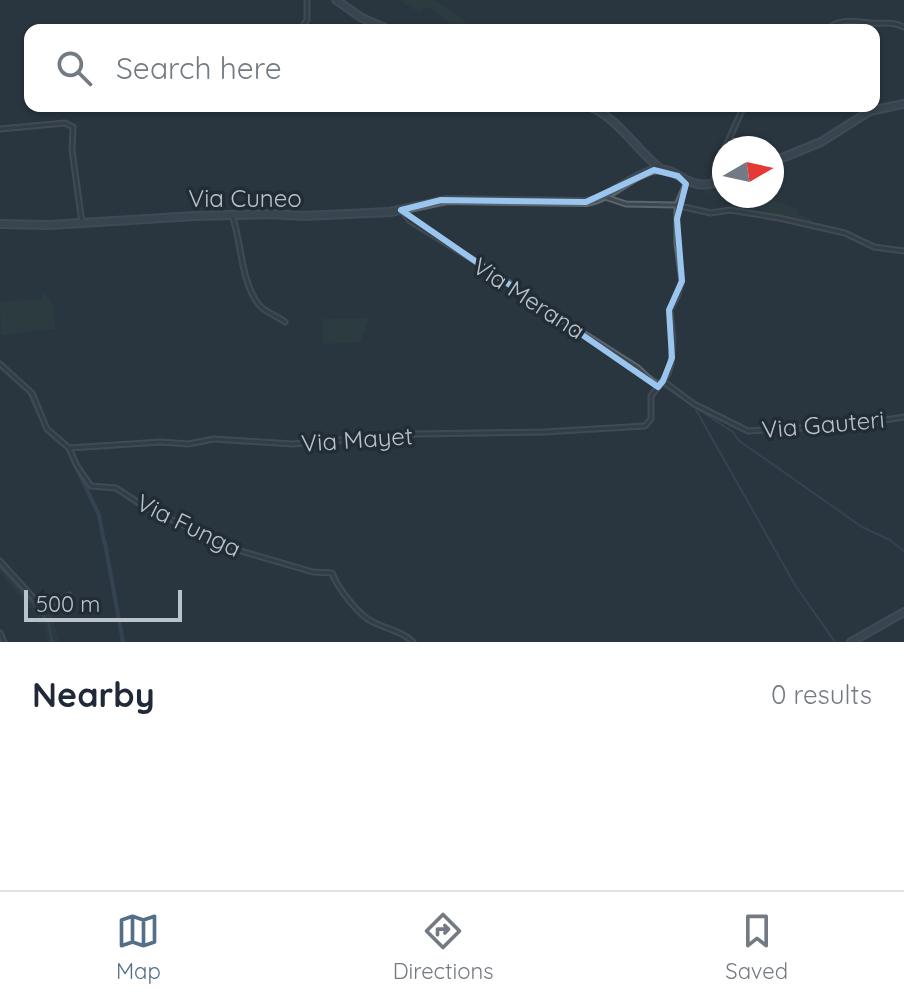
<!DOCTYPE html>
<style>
body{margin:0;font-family:Quicksand,sans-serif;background:#f2f2f3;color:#1f2937}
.compass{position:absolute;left:712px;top:136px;width:72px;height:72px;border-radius:50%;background:#fff;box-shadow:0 2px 6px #0004;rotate:81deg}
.scale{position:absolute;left:24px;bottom:20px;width:158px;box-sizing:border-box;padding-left:8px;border:4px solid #bac2ca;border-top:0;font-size:22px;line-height:28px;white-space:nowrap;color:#bac2ca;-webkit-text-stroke:6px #222c35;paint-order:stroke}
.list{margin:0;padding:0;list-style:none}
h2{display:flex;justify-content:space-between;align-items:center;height:104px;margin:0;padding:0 32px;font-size:34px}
h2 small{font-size:26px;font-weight:400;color:#747a83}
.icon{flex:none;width:44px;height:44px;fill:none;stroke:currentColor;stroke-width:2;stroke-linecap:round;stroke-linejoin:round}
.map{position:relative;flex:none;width:904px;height:642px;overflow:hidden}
.search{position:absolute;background:#fff;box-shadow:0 2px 6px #0004;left:24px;right:24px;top:24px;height:88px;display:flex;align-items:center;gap:20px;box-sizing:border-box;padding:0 28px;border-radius:16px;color:#747a83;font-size:30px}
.sheet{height:248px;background:#fff}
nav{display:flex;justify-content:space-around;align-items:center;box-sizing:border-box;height:112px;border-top:2px solid #e0e1e3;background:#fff;font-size:22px;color:#747a83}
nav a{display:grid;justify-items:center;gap:4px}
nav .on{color:#566f89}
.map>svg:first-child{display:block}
.green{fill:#2e4442}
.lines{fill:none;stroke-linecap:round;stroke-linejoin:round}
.stream{stroke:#415567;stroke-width:2}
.canal{stroke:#415567;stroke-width:4}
.street-casing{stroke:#5b656d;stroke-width:7}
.secondary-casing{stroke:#5b656d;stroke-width:10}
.street{stroke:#3d474f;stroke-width:3}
.secondary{stroke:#4b5762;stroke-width:6}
.marked{fill:none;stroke:#9ac5ee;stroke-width:6;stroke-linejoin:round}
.labels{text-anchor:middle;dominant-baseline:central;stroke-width:7;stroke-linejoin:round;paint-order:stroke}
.street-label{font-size:24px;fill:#bac2ca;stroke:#222c35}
</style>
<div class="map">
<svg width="904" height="642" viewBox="0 0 904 642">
<rect width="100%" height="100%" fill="#29353f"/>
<!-- green -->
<g class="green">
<path d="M 399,0 L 434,0 L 462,18 L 471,30 L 453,30 L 453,26 L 431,9 L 424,8 L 420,13 Z"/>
<path d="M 707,189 L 724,193 L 724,196 C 748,196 774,199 796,208 L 798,215 L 813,219 L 811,223 C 783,216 765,216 742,198 L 723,201 L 703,190 Z"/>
<path d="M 44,292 L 54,307 L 55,329 L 1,335 L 0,301 L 41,300 Z"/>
<path d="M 369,318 L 360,342 L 323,344 L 323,319 Z"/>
<path d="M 0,563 L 37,605 L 52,616 L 59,642 L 48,642 L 44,624 L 36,625 L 40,622 L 38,618 L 0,573 Z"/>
</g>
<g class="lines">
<!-- stream -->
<g class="stream">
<path d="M 410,218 L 461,251"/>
<path d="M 508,280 L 625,358"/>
<path d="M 640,369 L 658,381"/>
<path d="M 663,386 L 733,432 L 738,440 L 862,527 L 890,540 L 904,551"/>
<path d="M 696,410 L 795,585 L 835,642"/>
<path d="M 0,567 L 48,621 L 52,642"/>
</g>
<!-- canal -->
<g class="canal">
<path d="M 29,392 L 47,431"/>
<path d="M 68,450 L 99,515 L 104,542"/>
<path d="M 105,543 L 123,642"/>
</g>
<!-- street casing -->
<g class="street-casing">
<g id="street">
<path d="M 297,28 L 302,27 L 307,20 L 307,0"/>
<path d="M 827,30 C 840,17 855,22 871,23 C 884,24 892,21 904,27"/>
<path d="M 0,129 L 65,123 L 73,127 L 72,150 L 82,223"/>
<path d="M 725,148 L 744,106"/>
<path d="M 713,181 L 724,152"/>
<path d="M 605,197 L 626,204 L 675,205 L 711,213 L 730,210 L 779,218 L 845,233 L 874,247 L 904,251"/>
<path d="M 402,211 L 410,221 L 504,279 L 533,301 L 638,368 L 658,387"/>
<path d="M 232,215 C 242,243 240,280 259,305 C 265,312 277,316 285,322"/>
<path d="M 0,364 L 32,393 L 47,429 L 69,448 L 77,466 L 91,486 L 116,488 L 148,509 L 244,552 L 313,572 L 332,573 C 337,587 359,616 373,622 C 386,629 402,631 413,642"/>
<path d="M 663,381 L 694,404 L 748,431 L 855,425 L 904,417"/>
<path d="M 69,448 L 161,442 L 188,444 L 214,439 L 293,444 L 415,434 L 544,432 L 645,426 L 651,419 L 651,396 L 668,374 L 671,364 L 673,339 L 670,310 L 677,297 L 682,281 L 677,244 L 677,205 L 686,184"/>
<path d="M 0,561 L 41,606 L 48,606 L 69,595"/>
<path d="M 0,633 L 4,642"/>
</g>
</g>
<!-- secondary casing -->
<g class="secondary-casing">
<g id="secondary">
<path d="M 336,0 L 362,18 L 390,30"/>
<path d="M 587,106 C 615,114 638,152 662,170"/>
<path d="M 772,162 L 821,142 L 870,111 L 904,104"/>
<path d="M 0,224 L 49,225 L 195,216 L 270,214 L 304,216 L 390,212 L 447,200 L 586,202 C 612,198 629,176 653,170 C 681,164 684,196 724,180"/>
<path d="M 851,642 L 904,612"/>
</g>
</g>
<!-- street -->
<use href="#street" class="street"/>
<!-- secondary -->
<use href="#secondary" class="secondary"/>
</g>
<!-- marked area -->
<path d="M0 0H904V642H0ZM 654,170 L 678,176 L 686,184 L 677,219 L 682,281 L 669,310 L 672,358 L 663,381 L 658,387 L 401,210 L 441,200 L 586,202 Z" fill="#29353f" fill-opacity=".55" fill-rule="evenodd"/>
<path class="marked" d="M 654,170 L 678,176 L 686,184 L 677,219 L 682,281 L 669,310 L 672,358 L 663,381 L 658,387 L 401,210 L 441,200 L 586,202 Z"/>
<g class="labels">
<!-- street labels -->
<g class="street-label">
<text x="245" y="198">Via Cuneo</text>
<text transform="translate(529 298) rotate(33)">Via Merana</text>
<text transform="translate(823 424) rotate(-5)">Via Gauteri</text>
<text transform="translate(357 439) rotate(-4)">Via Mayet</text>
<text transform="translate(189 525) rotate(26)">Via Funga</text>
</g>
</g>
</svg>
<svg class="compass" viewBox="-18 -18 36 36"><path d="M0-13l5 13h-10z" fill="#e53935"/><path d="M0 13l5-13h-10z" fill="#747a83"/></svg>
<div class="scale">500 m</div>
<div class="search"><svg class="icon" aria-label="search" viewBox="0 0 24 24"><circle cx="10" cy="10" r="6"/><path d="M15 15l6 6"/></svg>Search here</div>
</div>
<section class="sheet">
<h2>Nearby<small>0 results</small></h2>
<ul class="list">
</ul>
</section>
<nav>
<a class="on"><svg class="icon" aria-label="map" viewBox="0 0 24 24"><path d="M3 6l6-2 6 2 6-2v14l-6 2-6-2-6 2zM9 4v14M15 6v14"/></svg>Map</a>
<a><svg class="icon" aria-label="directions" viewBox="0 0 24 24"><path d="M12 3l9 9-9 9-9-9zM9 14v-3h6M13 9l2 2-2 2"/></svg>Directions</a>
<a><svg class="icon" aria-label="saved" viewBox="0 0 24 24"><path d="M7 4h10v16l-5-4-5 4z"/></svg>Saved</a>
</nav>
